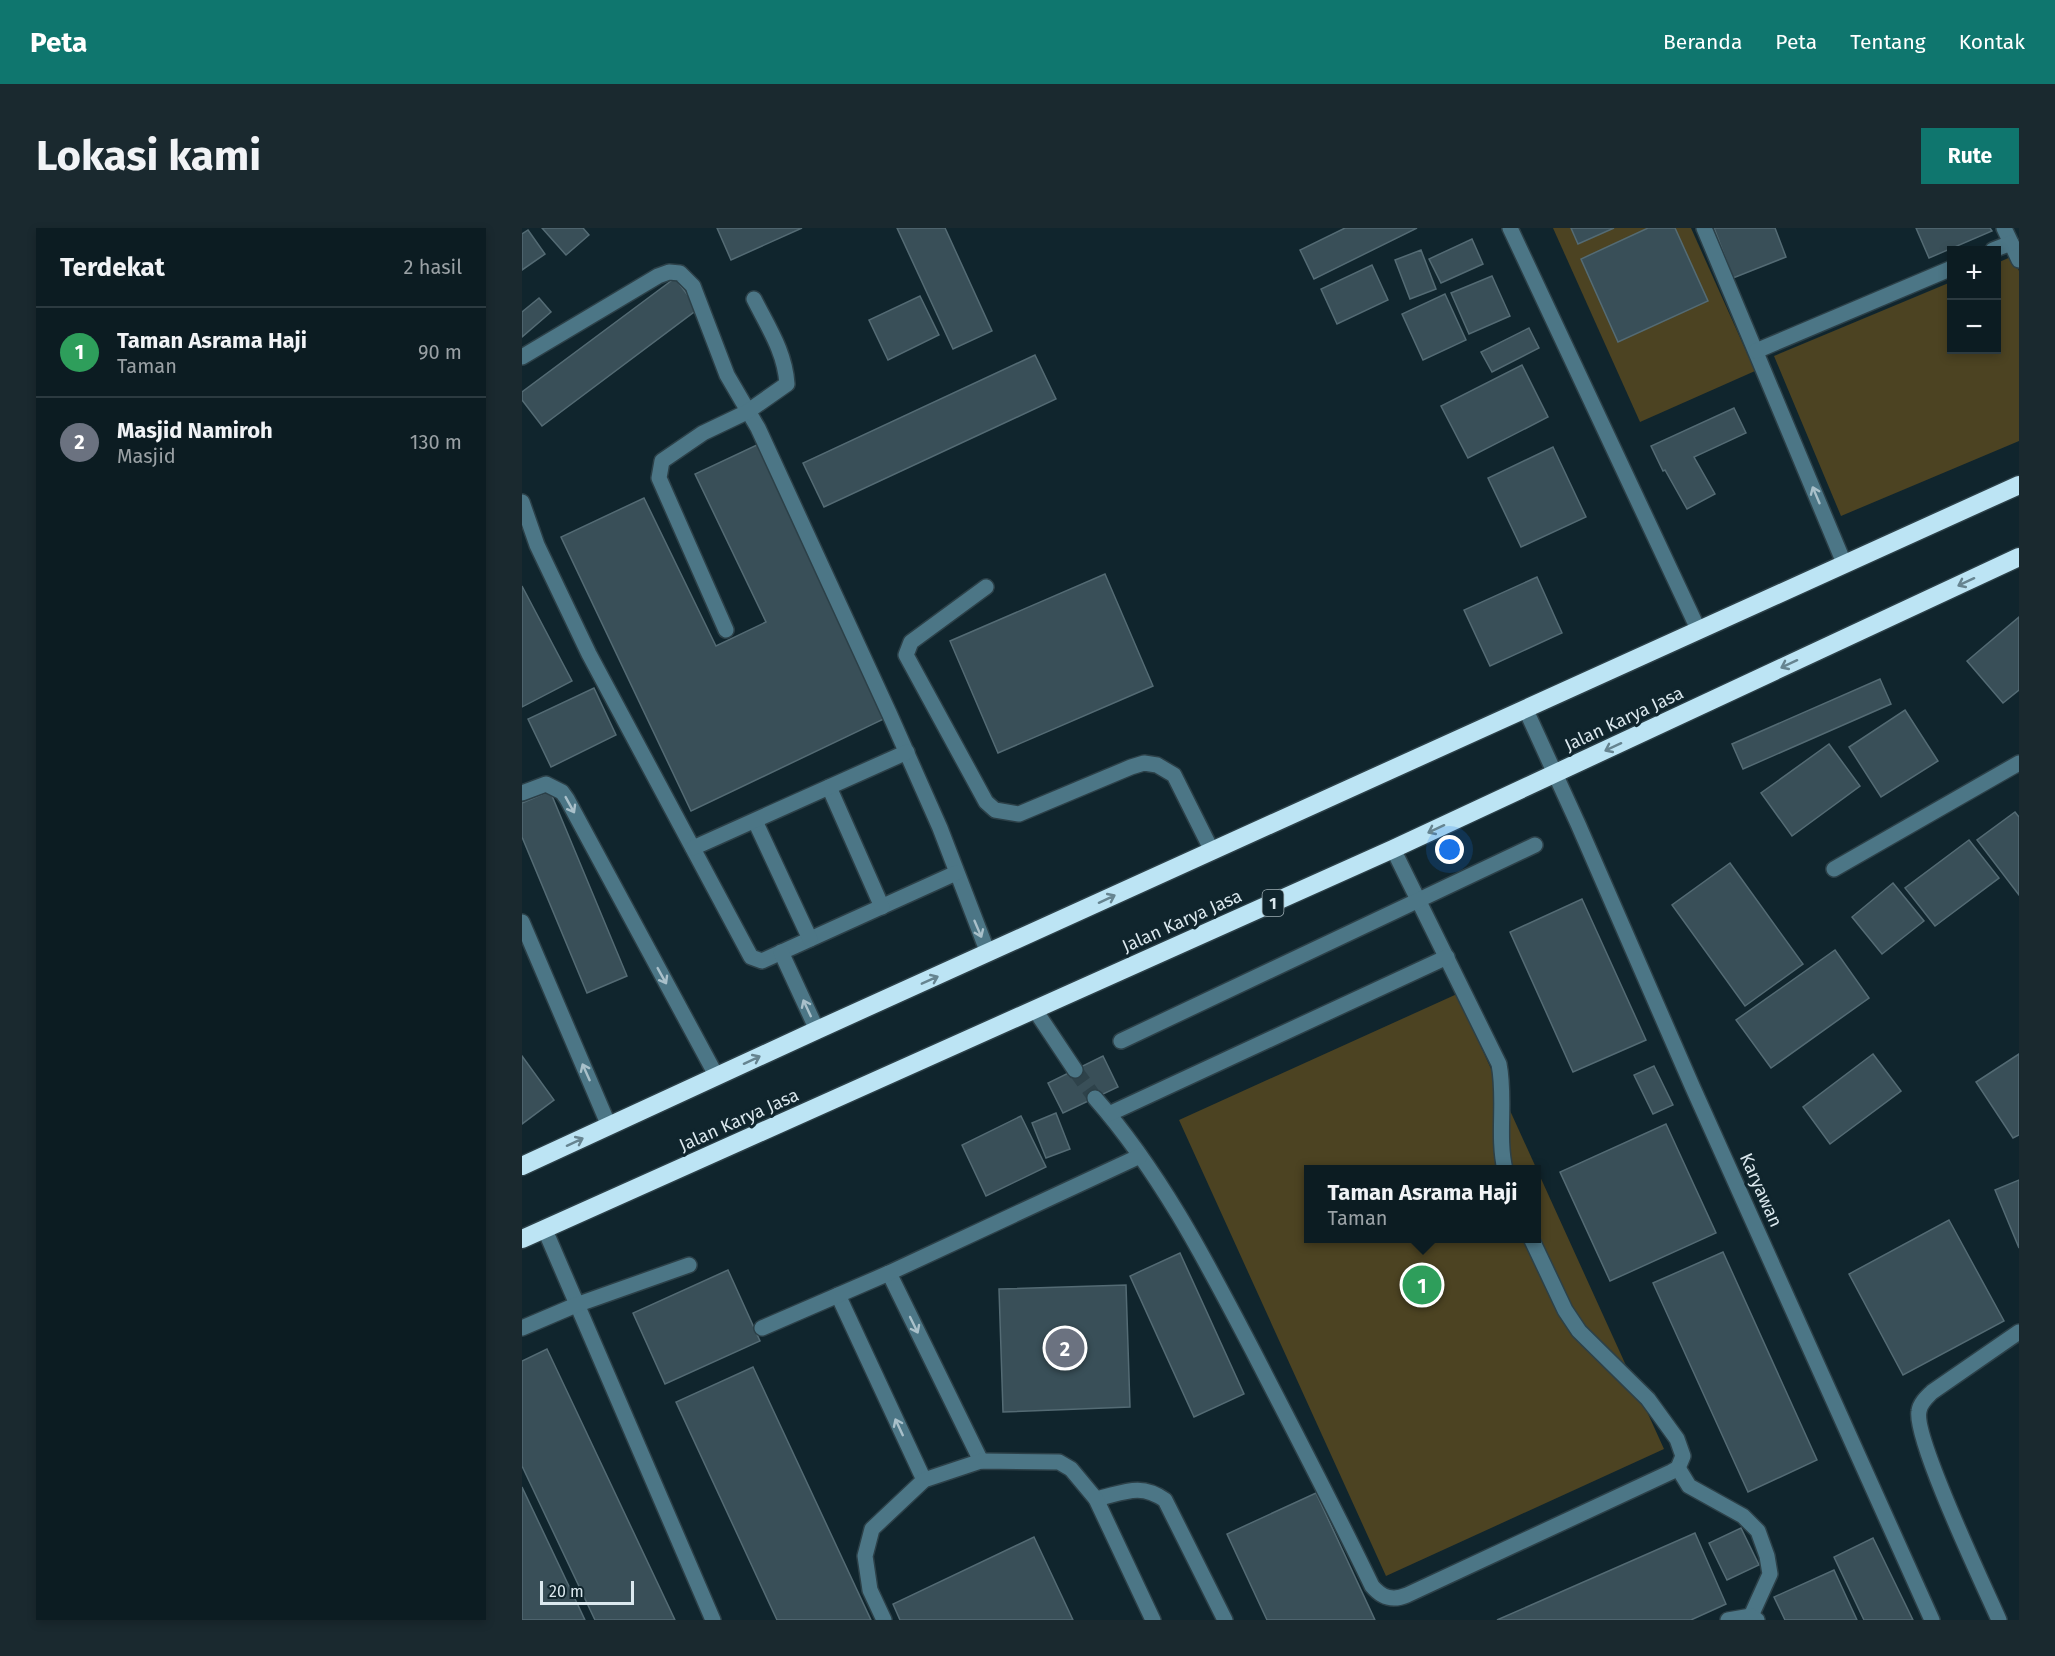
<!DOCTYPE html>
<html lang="id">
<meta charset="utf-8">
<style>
body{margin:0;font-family:"Fira Sans",sans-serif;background:#1a292f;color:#f1f3f6}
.controls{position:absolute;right:18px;top:18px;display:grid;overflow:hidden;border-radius:0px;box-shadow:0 3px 9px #0003}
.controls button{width:54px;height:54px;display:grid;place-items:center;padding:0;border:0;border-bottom:2px solid #2c3a40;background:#0c1c22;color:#f1f3f6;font:30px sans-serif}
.scale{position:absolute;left:18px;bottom:15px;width:94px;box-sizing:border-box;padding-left:6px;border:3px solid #dbe8ee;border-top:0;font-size:16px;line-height:21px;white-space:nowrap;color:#dbe8ee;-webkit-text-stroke:4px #10252d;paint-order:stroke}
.you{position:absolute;left:928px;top:622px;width:21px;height:21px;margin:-15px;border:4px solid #fff;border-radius:50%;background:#1a73e8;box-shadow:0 0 0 9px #1a73e833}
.badge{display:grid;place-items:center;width:39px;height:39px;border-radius:50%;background:#0f766e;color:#fff;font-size:20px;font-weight:700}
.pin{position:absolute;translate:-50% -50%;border:3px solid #fff;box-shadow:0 2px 6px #0006}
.popup{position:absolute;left:782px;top:937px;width:237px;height:78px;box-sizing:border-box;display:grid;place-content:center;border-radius:0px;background:#0c1c22;filter:drop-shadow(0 2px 4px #0005);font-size:20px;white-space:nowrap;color:#9aa1a5}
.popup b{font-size:22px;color:#f1f3f6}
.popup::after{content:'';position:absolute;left:50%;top:100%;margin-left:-12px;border:12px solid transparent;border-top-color:#0c1c22}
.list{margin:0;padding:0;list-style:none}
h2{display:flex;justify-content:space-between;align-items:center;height:78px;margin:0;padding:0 24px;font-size:26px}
h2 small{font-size:20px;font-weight:400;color:#9aa1a5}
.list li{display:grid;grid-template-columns:39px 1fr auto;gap:18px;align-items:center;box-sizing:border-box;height:90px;padding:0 24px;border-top:2px solid #2c3a40}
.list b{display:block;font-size:22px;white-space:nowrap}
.list p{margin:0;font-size:20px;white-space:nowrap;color:#9aa1a5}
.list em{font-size:20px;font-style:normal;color:#9aa1a5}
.map{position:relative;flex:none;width:1497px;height:1392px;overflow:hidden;border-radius:0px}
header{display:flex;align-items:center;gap:36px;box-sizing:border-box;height:84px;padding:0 30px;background:#0f766e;color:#fff}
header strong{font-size:28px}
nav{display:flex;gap:33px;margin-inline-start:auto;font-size:21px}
.intro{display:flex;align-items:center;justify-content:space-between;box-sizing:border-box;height:144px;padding:0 36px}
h1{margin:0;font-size:42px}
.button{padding:15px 27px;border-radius:0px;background:#0f766e;color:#fff;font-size:21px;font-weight:700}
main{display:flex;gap:36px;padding:0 36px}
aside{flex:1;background:#0c1c22;border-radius:0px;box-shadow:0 3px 9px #0003}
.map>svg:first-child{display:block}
.green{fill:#4c4322;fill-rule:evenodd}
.building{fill:#394f58;stroke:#546b74;stroke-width:1.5}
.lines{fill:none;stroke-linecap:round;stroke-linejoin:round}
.minor-tunnel{stroke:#2e424a;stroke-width:15;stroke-dasharray:15 8;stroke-linecap:butt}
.minor-casing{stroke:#2c4048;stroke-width:18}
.highway-casing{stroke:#2c4048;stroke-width:21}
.minor{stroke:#4c7686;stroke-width:15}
.highway{stroke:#bce4f4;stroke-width:18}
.oneway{stroke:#a9c0ca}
.oneway2{stroke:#668490}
.labels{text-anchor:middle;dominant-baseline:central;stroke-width:6;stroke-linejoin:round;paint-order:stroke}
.shield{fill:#10252d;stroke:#9eaeb4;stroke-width:1.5}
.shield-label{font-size:16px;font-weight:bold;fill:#dbe8ee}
.street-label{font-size:18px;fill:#dbe8ee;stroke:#10252d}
</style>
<header>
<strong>Peta</strong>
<nav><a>Beranda</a><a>Peta</a><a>Tentang</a><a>Kontak</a></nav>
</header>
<div class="intro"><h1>Lokasi kami</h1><a class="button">Rute</a></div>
<main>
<aside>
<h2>Terdekat<small>2 hasil</small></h2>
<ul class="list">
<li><span class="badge" style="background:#2e9e5b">1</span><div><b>Taman Asrama Haji</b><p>Taman</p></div><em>90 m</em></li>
<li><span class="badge" style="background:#6b7280">2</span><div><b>Masjid Namiroh</b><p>Masjid</p></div><em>130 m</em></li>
</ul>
</aside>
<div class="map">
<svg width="1497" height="1392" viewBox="0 0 1497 1392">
<rect width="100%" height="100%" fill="#10252d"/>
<!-- green -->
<g class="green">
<path d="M 1031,0 L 1169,0 L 1233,143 L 1118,194 Z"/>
<path d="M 1491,28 L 1497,43 L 1497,213 L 1319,288 L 1252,128 L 1429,54 L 1430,122 L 1474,122 L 1475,35 Z"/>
<path d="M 935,766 L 1142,1221 L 864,1348 L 657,892 ZM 786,942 L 1014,942 L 1014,1010 L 786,1010 Z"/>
</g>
<!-- building -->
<g class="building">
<path d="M 20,0 L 61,0 L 67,7 L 44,27 Z"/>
<path d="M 195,0 L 280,0 L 209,32 Z"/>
<path d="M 375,0 L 423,0 L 470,103 L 431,121 Z"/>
<path d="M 823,0 L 895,0 L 792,51 L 778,22 Z"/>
<path d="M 1049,0 L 1092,0 L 1056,16 Z"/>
<path d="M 1126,0 L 1153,0 L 1186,73 L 1096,114 L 1059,31 Z"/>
<path d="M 1192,0 L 1253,0 L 1264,29 L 1211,50 Z"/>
<path d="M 1394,0 L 1468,0 L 1470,3 L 1407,30 Z"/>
<path d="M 6,2 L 23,26 L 0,42 L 0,6 Z"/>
<path d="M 950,11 L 961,36 L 919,55 L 907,31 Z"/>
<path d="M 899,22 L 914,61 L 888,71 L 873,32 Z"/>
<path d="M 850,37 L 866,72 L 815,96 L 799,61 Z"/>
<path d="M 970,48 L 988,88 L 947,106 L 929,65 Z"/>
<path d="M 153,50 L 176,81 L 20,198 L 0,172 L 0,164 Z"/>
<path d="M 923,66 L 944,112 L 901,132 L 880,86 Z"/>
<path d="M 398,68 L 417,107 L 366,132 L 347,92 Z"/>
<path d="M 17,70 L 29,84 L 0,109 L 0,84 Z"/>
<path d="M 1007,100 L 1017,120 L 970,144 L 959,124 Z"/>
<path d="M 513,127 L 534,171 L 302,279 L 281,235 Z"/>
<path d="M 1000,137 L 1026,189 L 946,230 L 919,178 Z"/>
<path d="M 1212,180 L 1224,205 L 1172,229 L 1193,266 L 1165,281 L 1143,242 L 1141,243 L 1129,218 Z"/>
<path d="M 237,216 L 368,488 L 169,583 L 39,309 L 122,270 L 194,418 L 244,394 L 173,246 Z"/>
<path d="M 1031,219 L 1064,289 L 999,319 L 966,250 Z"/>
<path d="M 583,346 L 631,458 L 476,525 L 428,413 Z"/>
<path d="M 1015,349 L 1040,405 L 968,438 L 942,382 Z"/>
<path d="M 0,358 L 50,453 L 0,479 Z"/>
<path d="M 1497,389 L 1497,462 L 1481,475 L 1445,433 Z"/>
<path d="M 1358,451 L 1369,476 L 1221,541 L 1210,516 Z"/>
<path d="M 72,460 L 94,507 L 29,539 L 6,491 Z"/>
<path d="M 1383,482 L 1416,533 L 1359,569 L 1327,519 Z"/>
<path d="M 1307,516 L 1338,558 L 1270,608 L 1239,565 Z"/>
<path d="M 28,563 L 105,748 L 65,765 L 0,609 L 0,575 Z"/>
<path d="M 1493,584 L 1497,589 L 1497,667 L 1455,612 Z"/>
<path d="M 1447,612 L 1477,650 L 1413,698 L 1383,660 Z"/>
<path d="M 1208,635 L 1281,736 L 1223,778 L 1150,677 Z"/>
<path d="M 1371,655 L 1402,693 L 1360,726 L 1330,689 Z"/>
<path d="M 1060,671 L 1124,812 L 1051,844 L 988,704 Z"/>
<path d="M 1313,722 L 1347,770 L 1249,840 L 1214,792 Z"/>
<path d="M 1351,826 L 1379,863 L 1308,916 L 1281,879 Z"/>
<path d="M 1497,826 L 1497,907 L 1491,910 L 1454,854 Z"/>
<path d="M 0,828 L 32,872 L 0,896 Z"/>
<path d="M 581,828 L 596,859 L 541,885 L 526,855 Z"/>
<path d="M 1132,838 L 1151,877 L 1131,886 L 1112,847 Z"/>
<path d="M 534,885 L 548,921 L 524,930 L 510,895 Z"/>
<path d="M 499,888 L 524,939 L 464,968 L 440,917 Z"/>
<path d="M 1144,896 L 1194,1005 L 1088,1053 L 1038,944 Z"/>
<path d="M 1497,952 L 1497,1020 L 1473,962 Z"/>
<path d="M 1427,992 L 1482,1093 L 1381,1147 L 1327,1046 Z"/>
<path d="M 1201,1024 L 1295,1232 L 1226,1264 L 1131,1055 Z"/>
<path d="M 658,1025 L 722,1166 L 672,1189 L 608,1048 Z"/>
<path d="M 206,1042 L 238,1113 L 143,1156 L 111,1085 Z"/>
<path d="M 604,1057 L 608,1179 L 481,1184 L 477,1061 Z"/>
<path d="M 25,1121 L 153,1392 L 73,1392 L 0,1238 L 0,1133 Z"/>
<path d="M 231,1139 L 349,1392 L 255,1392 L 154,1174 Z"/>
<path d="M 0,1259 L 63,1392 L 0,1392 Z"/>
<path d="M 794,1265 L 853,1392 L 745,1392 L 705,1306 Z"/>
<path d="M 1219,1300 L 1237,1337 L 1205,1352 L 1187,1315 Z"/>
<path d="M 1173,1305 L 1204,1376 L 1169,1392 L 975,1392 Z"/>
<path d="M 512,1309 L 551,1392 L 378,1392 L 371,1376 Z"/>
<path d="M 1351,1310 L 1391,1392 L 1342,1392 L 1312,1329 Z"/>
<path d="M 1312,1342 L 1335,1392 L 1263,1392 L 1252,1369 Z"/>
</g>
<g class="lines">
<!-- minor-tunnel -->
<path class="minor-tunnel" d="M 553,842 L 573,870"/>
<!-- minor casing -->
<g class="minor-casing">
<g id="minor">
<path d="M 988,0 L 1177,403"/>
<path d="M 1182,0 L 1322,335"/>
<path d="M 1482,0 L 1497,32"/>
<path d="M 1471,22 L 1489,15"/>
<path d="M 1234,123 L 1430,40"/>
<path d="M 0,129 L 136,48 L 147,44 L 158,45 L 171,58 L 205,147 L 236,200 L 368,487 L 418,600 L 466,725"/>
<path d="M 0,274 L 15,317 L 67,426 L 229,729 L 240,733 L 434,645"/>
<path d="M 464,359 L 389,414 L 384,427 L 464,574 L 473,582 L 497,586 L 609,539 L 622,535 L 635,537 L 652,547 L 690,623"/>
<path d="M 204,402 L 137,250 L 140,233 L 181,205 L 225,184 L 265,156 C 263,124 246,99 232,71"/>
<path d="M 1003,480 L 1056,596 L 1171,860 L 1410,1392"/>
<path d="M 307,559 L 360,679"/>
<path d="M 0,565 L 24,556 L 40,564 L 45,571 L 195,849"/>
<path d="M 233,593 L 288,711"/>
<path d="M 171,620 L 385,524"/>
<path d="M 871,621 L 977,836 C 984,871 975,907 983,942"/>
<path d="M 1312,641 L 1497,535"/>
<path d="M 0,694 L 87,898"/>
<path d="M 259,724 L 295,802"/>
<path d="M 513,782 L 553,842"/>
<path d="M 599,813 L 1013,617"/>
<path d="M 573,870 C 639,945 685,1035 731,1123 C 771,1201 812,1279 850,1358 C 860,1370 871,1373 885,1367 L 1149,1244 L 1156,1240 L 1161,1228 L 1155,1211 L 1126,1171 L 1057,1103 L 1043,1082 L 1009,1010"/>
<path d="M 587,886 L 925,729"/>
<path d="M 23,1002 L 191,1392"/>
<path d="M 367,1045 L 459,1233"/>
<path d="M 316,1067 L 402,1252"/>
<path d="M 0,1100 L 54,1077 L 167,1037"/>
<path d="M 240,1100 L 367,1045 L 618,928"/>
<path d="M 1156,1240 L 1167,1258 L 1221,1288 L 1236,1303 L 1245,1328 L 1248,1346 L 1229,1388"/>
<path d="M 574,1271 C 601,1265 618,1254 643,1272 L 703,1392"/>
<path d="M 362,1392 L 348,1362 L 343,1328 L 350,1301 L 402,1252 L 459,1233 L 537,1234 L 549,1241 L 574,1271 L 631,1392"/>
<path d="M 1206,1392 L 1229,1388 L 1235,1392"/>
<path d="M 1477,1392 C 1462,1358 1391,1209 1397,1183 C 1398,1175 1405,1169 1410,1164 L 1497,1104"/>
</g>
</g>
<!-- highway casing -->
<g class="highway-casing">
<g id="highway">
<path d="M 0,938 L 295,802 L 1497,257"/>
<path d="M 0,1011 L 871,621 L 1497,329"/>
</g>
</g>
<!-- minor -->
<use href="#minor" class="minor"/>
<!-- highway -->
<use href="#highway" class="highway"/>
</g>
<!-- one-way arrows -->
<defs><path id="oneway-shaft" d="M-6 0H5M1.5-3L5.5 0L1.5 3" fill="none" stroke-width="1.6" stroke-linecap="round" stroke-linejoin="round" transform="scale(1.5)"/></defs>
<g class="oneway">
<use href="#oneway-shaft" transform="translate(1294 267) rotate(-113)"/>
<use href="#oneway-shaft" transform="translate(48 577) rotate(61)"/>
<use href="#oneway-shaft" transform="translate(456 701) rotate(67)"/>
<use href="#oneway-shaft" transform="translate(140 748) rotate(61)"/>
<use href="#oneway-shaft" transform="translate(285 780) rotate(-115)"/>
<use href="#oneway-shaft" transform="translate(64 844) rotate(-114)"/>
<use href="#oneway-shaft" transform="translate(392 1097) rotate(64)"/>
<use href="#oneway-shaft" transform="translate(377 1199) rotate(-115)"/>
</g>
<g class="oneway2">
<use href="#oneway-shaft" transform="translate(1444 354) rotate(155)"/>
<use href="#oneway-shaft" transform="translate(1267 436) rotate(155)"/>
<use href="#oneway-shaft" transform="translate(1091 519) rotate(155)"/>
<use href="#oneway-shaft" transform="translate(914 601) rotate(155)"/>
<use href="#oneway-shaft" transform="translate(585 671) rotate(-25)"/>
<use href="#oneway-shaft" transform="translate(408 752) rotate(-24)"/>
<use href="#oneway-shaft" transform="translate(230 832) rotate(-25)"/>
<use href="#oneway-shaft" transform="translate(53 914) rotate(-25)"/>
</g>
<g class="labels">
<!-- shield labels -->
<rect class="shield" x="740.5" y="662" width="21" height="26" rx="4.5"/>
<g class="shield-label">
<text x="751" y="675">1</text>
</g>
<!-- street labels -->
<g class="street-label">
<text transform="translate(1102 491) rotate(-25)">Jalan Karya Jasa</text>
<text transform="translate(660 693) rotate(-24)">Jalan Karya Jasa</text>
<text transform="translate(217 892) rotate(-24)">Jalan Karya Jasa</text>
<text transform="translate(1239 962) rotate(66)">Karyawan</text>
</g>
</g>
</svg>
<div class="controls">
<button>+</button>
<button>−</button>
</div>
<div class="scale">20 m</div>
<div class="you"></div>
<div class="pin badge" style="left:900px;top:1057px;background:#2e9e5b">1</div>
<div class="popup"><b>Taman Asrama Haji</b>Taman</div>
<div class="pin badge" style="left:543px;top:1120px;background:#6b7280">2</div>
</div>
</main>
